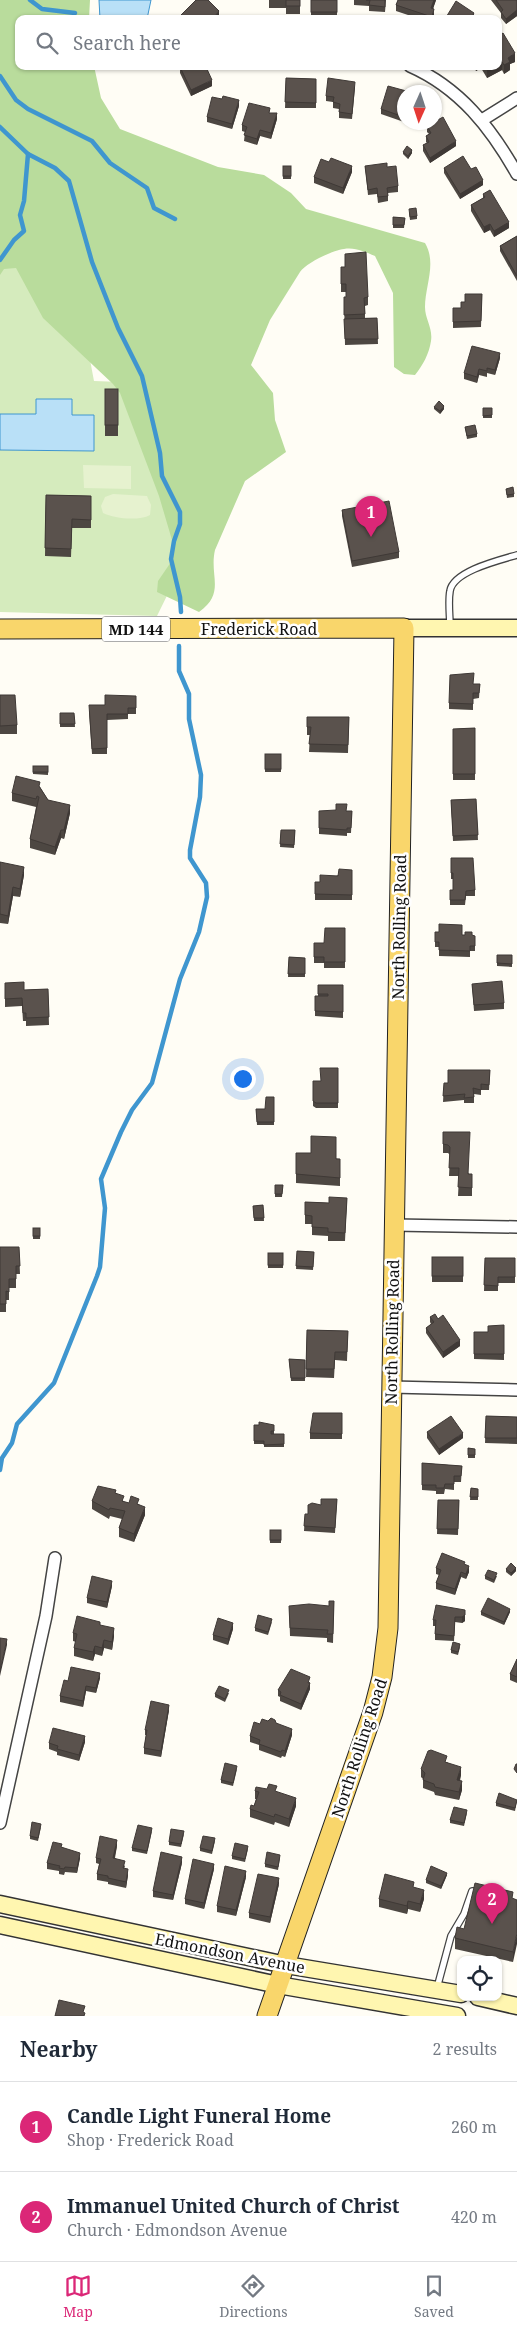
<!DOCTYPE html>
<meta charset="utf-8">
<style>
body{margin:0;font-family:"Noto Serif",serif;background:#f2f2f3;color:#1f2937}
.controls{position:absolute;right:15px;bottom:15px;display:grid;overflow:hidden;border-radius:10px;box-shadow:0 1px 4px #0004}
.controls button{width:45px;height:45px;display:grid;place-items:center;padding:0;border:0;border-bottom:1px solid #e0e1e3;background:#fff;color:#1f2937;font:25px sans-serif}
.compass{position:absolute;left:397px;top:85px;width:45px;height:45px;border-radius:50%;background:#fff;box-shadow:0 1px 4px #0004;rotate:183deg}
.you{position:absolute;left:242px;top:1078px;width:18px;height:18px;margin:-12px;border:4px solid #fff;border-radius:50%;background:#1a73e8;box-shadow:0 0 0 8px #1a73e833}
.badge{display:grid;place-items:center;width:32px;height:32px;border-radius:50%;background:#db2777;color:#fff;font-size:16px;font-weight:700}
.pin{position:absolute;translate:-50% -41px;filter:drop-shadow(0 1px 2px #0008)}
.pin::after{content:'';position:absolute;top:26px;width:18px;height:15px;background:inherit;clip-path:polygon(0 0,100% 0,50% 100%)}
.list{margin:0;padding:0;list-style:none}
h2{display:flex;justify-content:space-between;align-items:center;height:65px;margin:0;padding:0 20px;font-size:21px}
h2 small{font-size:16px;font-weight:400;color:#747a83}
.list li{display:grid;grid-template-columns:32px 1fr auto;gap:15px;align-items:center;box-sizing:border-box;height:90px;padding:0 20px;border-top:1px solid #e0e1e3}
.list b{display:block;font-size:19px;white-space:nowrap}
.list p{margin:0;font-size:16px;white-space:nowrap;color:#747a83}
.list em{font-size:16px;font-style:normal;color:#747a83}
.icon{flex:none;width:28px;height:28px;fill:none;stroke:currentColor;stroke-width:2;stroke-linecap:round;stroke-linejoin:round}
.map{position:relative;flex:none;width:517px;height:2016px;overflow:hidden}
.search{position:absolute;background:#fff;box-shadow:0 1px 4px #0004;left:15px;right:15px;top:15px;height:55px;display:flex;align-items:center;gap:12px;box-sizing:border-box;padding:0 18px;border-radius:10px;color:#747a83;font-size:19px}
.sheet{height:245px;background:#fff}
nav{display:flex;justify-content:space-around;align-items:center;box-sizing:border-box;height:70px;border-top:1px solid #e0e1e3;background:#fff;font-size:14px;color:#747a83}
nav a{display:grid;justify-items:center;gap:2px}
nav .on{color:#db2777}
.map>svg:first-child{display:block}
.green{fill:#d5ebbd}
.forest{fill:#b9dc9c}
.pitch{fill:#e6f2cf}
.water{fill:#b9e0f7;stroke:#3f96cf}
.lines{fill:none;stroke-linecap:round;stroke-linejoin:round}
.stream{stroke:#3f96cf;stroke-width:4.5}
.lane-casing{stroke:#444;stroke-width:8}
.street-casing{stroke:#444;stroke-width:14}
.secondary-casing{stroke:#333;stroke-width:19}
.primary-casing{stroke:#222;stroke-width:21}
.lane{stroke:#fff;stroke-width:5.5}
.street{stroke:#fff;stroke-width:11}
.secondary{stroke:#fff6b0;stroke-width:16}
.primary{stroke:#f9d66b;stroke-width:19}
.wall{fill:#4d4742}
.shaded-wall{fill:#3f3936}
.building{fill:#5a524d;stroke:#3f3936}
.labels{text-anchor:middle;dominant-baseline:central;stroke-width:5;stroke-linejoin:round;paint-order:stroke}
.shield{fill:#fff;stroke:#585858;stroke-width:1}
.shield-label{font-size:15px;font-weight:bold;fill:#111}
.street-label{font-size:16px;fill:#111;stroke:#fff}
</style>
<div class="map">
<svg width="517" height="2016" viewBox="0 0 517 2016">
<rect width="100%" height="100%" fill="#fffdf5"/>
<!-- green -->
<path class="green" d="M 65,227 L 94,381 L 121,382 L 183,563 L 157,616 L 0,612 L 0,242 Z"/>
<!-- forest -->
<path class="forest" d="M 0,0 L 90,0 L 89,19 L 19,19 L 19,66 L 94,66 L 101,98 L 120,129 L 218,167 L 264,175 L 291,193 L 306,209 L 425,243 C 437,263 425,286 425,307 C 425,319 433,328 431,341 C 429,354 423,365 415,375 L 404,374 L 394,367 L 393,293 L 375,256 C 365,252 355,247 344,249 C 333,250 306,263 300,272 L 270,320 L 251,365 L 273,393 L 275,420 L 286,452 L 245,481 L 215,550 C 209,576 226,593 199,612 L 157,592 L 158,581 L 171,562 L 172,540 L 159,496 L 120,393 L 113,384 L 43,318 L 16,268 L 4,269 L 0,275 Z"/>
<!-- pitch -->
<g class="pitch">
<path d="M 83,465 L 131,466 L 131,489 L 84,488 Z"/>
<path d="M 113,494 L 147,496 L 151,505 L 150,515 C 139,521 115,519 103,513 L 101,506 L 105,497 Z"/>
</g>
<!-- water -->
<g class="water">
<path d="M 99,0 L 151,0 L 147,19 L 100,19 Z"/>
<path d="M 36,399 L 72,399 L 72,415 L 94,415 L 94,451 L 0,450 L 0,414 L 36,414 Z"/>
</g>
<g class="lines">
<!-- stream -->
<g class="stream">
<path d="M 30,0 L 42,9 L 75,13"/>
<path d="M 0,76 L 16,100 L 28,109 L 92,141 L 110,163 L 147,188 L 154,208 L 175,219"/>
<path d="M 0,127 L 28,154 L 55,168 L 69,181 L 92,262 L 118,328 L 142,376 L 160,453 L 162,476 L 180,512 L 180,524 L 174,541 L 171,559 L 180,597 L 181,612"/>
<path d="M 0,260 L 14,240 L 24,231 L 20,215 L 24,201 L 28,154"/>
<path d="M 0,1470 L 2,1458 L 12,1443 L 17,1424 L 54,1383 L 97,1276 L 100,1267 L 105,1208 L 101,1179 L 121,1132 L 132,1110 L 152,1083 L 180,979 L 199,932 L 207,897 L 206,883 L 190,858 L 190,850 L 200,797 L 201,775 L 189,719 L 189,694 L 179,671 L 179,646"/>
</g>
<!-- lane casing -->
<g class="lane-casing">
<g id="lane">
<path d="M 450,627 C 450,616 448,602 450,591 C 453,571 500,560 517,555"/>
<path d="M 437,1988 L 451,1936 L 464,1914 L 472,1891 L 481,1891"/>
</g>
</g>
<!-- street casing -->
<g class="street-casing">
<g id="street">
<path d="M 410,66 C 460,88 491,128 517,174"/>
<path d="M 482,120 L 517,98"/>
<path d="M 394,1225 L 517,1227"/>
<path d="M 391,1387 L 517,1390"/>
<path d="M 0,1823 L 46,1616 L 55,1558"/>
</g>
</g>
<!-- secondary casing -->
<g class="secondary-casing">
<g id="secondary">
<path d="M 404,628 L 517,628"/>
<path d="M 0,1904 L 286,1965 L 461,1994"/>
<path d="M 0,1925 L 278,1985 L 457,2016"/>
<path d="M 478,1997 L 517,2006"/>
</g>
</g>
<!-- primary casing -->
<g class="primary-casing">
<path id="primary" d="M 0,629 L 404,628 L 388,1628 L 382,1677 L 373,1712 L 267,2016"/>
</g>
<!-- lane -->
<use href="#lane" class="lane"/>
<!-- street -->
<use href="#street" class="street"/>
<!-- secondary -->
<use href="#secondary" class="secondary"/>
<!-- primary -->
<use href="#primary" class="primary"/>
</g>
<!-- wall -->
<g class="wall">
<path d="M 269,0 L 300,0 L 300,14 L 286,14 L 286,8 L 269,8 Z"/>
<rect x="311" y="0" width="26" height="18"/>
<path d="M 354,0 L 386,0 L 385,12 L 369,11 L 369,6 L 354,5 Z"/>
<path d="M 398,0 L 436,0 L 433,9 L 434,15 L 433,19 L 420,19 L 396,11 L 396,5 Z"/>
<path d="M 491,0 L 517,0 L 517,16 L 506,24 L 501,18 L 501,13 Z"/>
<path d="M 498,32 L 515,62 L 510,64 L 510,70 L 504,74 L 502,70 L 487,78 L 481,68 L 476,71 L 473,66 L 498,66 Z"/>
<path d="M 180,67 L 212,86 L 191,96 L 180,73 Z"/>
<path d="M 286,78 L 316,79 L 316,108 L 285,108 Z"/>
<path d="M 355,87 L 352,119 L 339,118 L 339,109 L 333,108 L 333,102 L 326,101 L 326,96 Z"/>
<path d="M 404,92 L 404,122 L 381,114 L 381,109 Z"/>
<path d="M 239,106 L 232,129 L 207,122 L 207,117 Z"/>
<path d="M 270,113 L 277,119 L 271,139 L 260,136 L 257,145 L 244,141 L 245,132 L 242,131 L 242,125 Z"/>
<path d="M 406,122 L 419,122 L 418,126 Z"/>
<path d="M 427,126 L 456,146 L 430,163 L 423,151 L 423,145 L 427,143 L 426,142 L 426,136 L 429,134 L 427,132 Z"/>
<path d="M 403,152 L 412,153 L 408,159 L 403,154 Z"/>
<rect x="283" y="166" width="8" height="13"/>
<path d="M 365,166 L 387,167 L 398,186 L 398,192 L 388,193 L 388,201 L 378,203 L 377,194 L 368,195 Z"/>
<path d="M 444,168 L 471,169 L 483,185 L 460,199 L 444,173 Z"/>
<path d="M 352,172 L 343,194 L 314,183 L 314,177 Z"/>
<path d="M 483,194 L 509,228 L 494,237 L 490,230 L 484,233 L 471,211 L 471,205 L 483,198 Z"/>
<path d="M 409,212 L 417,216 L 417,219 L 410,220 Z"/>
<path d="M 393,217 L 405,218 L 404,228 L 393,228 Z"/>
<path d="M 517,236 L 517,281 L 500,251 L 500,246 Z"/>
<path d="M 341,267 L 345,267 L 368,297 L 368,305 L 365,306 L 365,318 L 377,318 L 378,344 L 345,345 L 344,297 L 346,297 L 346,292 L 341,292 Z"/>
<path d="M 482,294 L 481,327 L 453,328 L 453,308 L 461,308 L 465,302 Z"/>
<path d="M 500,358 L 495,375 L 487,373 L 487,377 L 479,375 L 477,383 L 464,379 L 464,373 Z"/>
<rect x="105" y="389" width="13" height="47"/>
<path d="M 434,407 L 444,409 L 440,414 L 434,409 Z"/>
<rect x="483" y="408" width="9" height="10"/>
<path d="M 465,427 L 477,434 L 477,437 L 467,439 Z"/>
<path d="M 506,489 L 514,494 L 514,497 L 507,498 Z"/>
<path d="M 46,495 L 91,496 L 91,528 L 72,528 L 71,557 L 45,556 Z"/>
<path d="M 342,510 L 399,552 L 399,558 L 352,567 L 342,516 Z"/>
<path d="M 474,684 L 480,684 L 479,698 L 473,699 L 473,710 L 449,709 L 449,703 Z"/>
<path d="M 0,695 L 17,725 L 17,734 L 0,734 Z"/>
<path d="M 136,696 L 136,714 L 128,714 L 128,719 L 107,720 L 107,754 L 92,754 L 89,711 Z"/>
<path d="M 60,713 L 74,713 L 75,727 L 60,727 Z"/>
<path d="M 307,717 L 349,717 L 348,753 L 309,752 L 310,735 L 307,735 Z"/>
<path d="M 475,728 L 475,780 L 453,780 L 453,729 Z"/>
<rect x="265" y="754" width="16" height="18"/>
<path d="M 33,766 L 48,766 L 48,775 L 33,774 Z"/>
<path d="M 40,787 L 48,800 L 70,813 L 64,839 L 61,838 L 55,855 L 30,848 L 30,839 L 36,807 L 12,801 L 12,793 Z"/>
<path d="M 476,799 L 478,840 L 453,841 L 451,800 Z"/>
<path d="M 319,811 L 352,811 L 351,833 L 347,833 L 347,836 L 319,834 Z"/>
<path d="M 281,830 L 295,830 L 294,848 L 280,847 Z"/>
<path d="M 451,858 L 475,890 L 475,896 L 466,896 L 465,905 L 450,905 L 450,890 L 453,890 L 453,879 L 451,879 Z"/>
<path d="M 0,862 L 24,875 L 20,897 L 13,896 L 8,924 L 0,923 Z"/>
<path d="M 352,870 L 352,900 L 315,900 L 315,882 L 320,882 Z"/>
<path d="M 345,928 L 345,968 L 324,968 L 324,963 L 314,963 L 314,943 L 324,943 Z"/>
<path d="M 435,932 L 462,935 L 475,936 L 475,951 L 470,951 L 470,957 L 439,956 L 439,947 L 435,947 Z"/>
<path d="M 497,955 L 512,955 L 512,967 L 497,966 Z"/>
<path d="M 289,957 L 305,958 L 305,977 L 288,977 Z"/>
<path d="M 5,983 L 24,990 L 48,989 L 49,1025 L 26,1026 L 26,1021 L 23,1021 L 22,1006 L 5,1007 Z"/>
<path d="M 472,984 L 504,1003 L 504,1009 L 474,1011 Z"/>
<path d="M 318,985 L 343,985 L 343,1018 L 315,1016 L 315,996 L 318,996 Z"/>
<path d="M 338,1068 L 338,1108 L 316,1108 L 313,1106 L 313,1081 L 321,1081 Z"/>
<path d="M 490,1070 L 489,1090 L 481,1090 L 481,1095 L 474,1094 L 474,1103 L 464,1103 L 464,1100 L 443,1102 L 444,1083 L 448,1083 Z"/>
<path d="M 248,1073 L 248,1085 L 240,1085 L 240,1074 Z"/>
<path d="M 274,1097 L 274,1125 L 257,1125 L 256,1109 L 265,1109 Z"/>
<path d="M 443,1132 L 469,1174 L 472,1174 L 472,1196 L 458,1196 L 459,1176 L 449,1176 L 450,1155 L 448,1153 L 443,1153 Z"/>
<path d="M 296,1153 L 340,1159 L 340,1186 L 296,1183 Z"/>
<path d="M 275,1185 L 283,1185 L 282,1197 L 275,1197 Z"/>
<path d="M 347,1198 L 345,1241 L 328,1241 L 328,1236 L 312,1235 L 312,1224 L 305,1224 L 305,1202 L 329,1203 Z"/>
<path d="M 263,1205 L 264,1221 L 254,1221 L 253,1206 Z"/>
<rect x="33" y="1228" width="7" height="11"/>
<path d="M 0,1247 L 19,1247 L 20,1274 L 16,1274 L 16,1288 L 9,1288 L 9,1300 L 6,1300 L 6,1312 L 0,1312 Z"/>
<path d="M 297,1251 L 314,1252 L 313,1270 L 296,1269 Z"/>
<rect x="268" y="1253" width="15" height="15"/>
<rect x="432" y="1257" width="31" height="25"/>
<path d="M 485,1258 L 515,1258 L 515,1283 L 498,1283 L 498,1291 L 484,1291 Z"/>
<path d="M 430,1317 L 438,1319 L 460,1346 L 443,1358 L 426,1333 L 426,1328 L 431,1324 L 430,1322 Z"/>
<path d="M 504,1325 L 504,1360 L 474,1359 L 474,1332 L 488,1332 Z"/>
<path d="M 307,1330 L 348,1331 L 347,1361 L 335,1360 L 334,1378 L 306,1377 Z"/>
<path d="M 289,1359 L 305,1360 L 305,1381 L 291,1381 Z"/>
<path d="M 342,1413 L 342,1439 L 310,1439 L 310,1433 Z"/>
<path d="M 486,1416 L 517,1417 L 517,1444 L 485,1443 Z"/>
<path d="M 254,1425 L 274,1425 L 274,1434 L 284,1434 L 284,1447 L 264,1447 L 264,1444 L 254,1444 Z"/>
<path d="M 427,1432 L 463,1438 L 439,1455 L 427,1438 Z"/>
<path d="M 468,1448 L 475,1449 L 475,1458 L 468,1458 Z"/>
<path d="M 422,1463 L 462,1466 L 461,1482 L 454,1482 L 454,1490 L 445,1489 L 444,1494 L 436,1494 L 436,1491 L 422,1490 Z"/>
<path d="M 471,1488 L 478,1489 L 478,1500 L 470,1500 Z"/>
<path d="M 116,1493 L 124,1502 L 129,1503 L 139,1504 L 145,1515 L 134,1542 L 119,1537 L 119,1528 L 122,1519 L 110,1516 L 109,1519 L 92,1509 L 92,1501 Z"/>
<path d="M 337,1499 L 335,1533 L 304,1531 L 305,1514 L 308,1514 L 321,1505 Z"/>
<path d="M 438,1500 L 459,1500 L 458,1535 L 437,1534 Z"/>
<rect x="270" y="1530" width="11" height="13"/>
<path d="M 465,1565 L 469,1572 L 466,1579 L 461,1577 L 455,1595 L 436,1589 L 436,1583 L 439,1575 L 436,1574 L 436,1568 Z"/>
<path d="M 506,1569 L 516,1571 L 511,1576 L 506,1572 Z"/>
<path d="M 485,1576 L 497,1576 L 494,1583 L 485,1579 Z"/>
<path d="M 112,1586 L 107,1608 L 87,1603 L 87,1598 Z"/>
<path d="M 334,1601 L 333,1643 L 327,1642 L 327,1638 L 290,1636 L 289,1606 L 329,1606 Z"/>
<path d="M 465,1610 L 465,1621 L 462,1623 L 455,1622 L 454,1641 L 435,1640 L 435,1626 L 433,1626 L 433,1620 Z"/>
<path d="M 481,1612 L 510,1612 L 504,1625 L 481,1615 Z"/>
<path d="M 272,1622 L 268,1635 L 255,1631 L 255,1628 Z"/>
<path d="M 100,1625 L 114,1636 L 112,1650 L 104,1648 L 102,1656 L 95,1654 L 93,1661 L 74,1656 L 74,1648 L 76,1642 L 73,1641 L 73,1633 Z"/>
<path d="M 233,1629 L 228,1645 L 213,1640 L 213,1635 Z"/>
<path d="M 460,1647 L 458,1655 L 451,1653 L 451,1650 Z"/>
<path d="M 517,1659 L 517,1683 L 510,1680 L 510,1674 Z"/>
<path d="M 100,1678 L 96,1693 L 86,1691 L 83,1707 L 60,1702 L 60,1696 L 68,1681 Z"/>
<path d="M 310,1682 L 310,1689 L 301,1710 L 280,1701 L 280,1697 L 278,1696 L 278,1690 Z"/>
<path d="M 229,1693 L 225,1702 L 215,1697 L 215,1694 Z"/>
<path d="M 169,1710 L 161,1757 L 144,1754 L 144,1748 L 146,1735 L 145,1735 L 145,1730 Z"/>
<path d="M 276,1723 L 292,1735 L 285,1757 L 282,1756 L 281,1758 L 259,1750 L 259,1745 L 250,1742 L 250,1736 L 260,1724 Z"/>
<path d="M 85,1742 L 79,1761 L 57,1755 L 57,1752 L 49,1749 L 49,1743 Z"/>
<path d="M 447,1762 L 461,1775 L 460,1781 L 462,1790 L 459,1800 L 435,1795 L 434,1792 L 423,1788 L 423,1779 L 421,1777 L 421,1769 Z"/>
<path d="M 237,1769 L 233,1786 L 221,1783 L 221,1780 Z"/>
<path d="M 255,1791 L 277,1792 L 296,1806 L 289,1827 L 275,1822 L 274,1825 L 250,1817 L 250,1809 L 254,1806 L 256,1799 L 255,1799 Z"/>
<path d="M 517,1800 L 515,1811 L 496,1806 L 496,1803 Z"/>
<path d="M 467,1813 L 464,1826 L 450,1823 L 450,1820 Z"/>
<path d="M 41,1827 L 38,1841 L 30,1839 L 30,1836 Z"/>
<path d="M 152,1831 L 147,1854 L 132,1851 L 132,1848 Z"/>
<path d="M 184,1834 L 181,1847 L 169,1845 L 169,1842 Z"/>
<path d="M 215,1841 L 212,1854 L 200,1851 L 200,1848 Z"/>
<path d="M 117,1846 L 115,1858 L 125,1866 L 124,1869 L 128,1875 L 126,1888 L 108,1884 L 108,1882 L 97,1880 L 97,1874 L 99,1864 L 96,1863 L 96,1858 Z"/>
<path d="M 62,1847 L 80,1858 L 77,1873 L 65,1872 L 64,1875 L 59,1874 L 59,1871 L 47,1869 L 47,1863 Z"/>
<path d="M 248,1849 L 245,1862 L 232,1859 L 232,1856 Z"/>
<path d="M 280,1858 L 278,1870 L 265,1867 L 265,1864 Z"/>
<path d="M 182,1863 L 173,1900 L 153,1897 L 153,1891 Z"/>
<path d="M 214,1869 L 204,1909 L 185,1904 L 185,1899 Z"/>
<path d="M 447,1875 L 441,1889 L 426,1883 L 426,1880 Z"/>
<path d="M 246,1877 L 236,1916 L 217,1912 L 217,1906 Z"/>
<path d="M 279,1884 L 270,1923 L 249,1918 L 249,1913 Z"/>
<path d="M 414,1888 L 424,1899 L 420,1912 L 408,1909 L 407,1914 L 379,1907 L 379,1899 Z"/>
<path d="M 513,1899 L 513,1962 L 455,1949 L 455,1938 L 464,1929 Z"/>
</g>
<!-- shaded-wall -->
<g class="shaded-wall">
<path d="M 434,0 L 436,0 L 431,14 L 431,8 Z"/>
<path d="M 434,9 L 434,15 L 433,19 L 432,19 Z"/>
<path d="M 517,10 L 517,16 L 506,24 L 506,19 Z"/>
<path d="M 219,11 L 219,17 L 217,19 L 212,19 Z"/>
<path d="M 474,13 L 474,18 L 470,19 Z"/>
<path d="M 515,53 L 515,62 L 510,64 L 510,70 L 504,74 L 504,65 L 508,58 Z"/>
<path d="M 502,62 L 502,70 L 487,78 L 487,70 L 494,66 L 498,66 L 498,64 Z"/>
<path d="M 476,66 L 481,66 L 481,68 L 476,71 Z"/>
<path d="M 212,80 L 212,86 L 191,96 L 191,90 Z"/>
<path d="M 239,100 L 239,106 L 232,129 L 232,124 Z"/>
<path d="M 277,113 L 277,119 L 271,139 L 271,133 Z"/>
<path d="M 260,130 L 260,136 L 257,145 L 257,139 Z"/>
<path d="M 456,141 L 456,146 L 430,163 L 430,158 Z"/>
<path d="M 412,150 L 412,153 L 408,159 L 408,156 Z"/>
<path d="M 352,166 L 352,172 L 343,194 L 343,188 Z"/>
<path d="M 483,180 L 483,185 L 460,199 L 460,194 Z"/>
<path d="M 509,222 L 509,228 L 494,237 L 494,231 Z"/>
<path d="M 490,224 L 490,230 L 484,233 L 484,227 Z"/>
<path d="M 500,353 L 500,358 L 495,375 L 495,370 Z"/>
<path d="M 479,369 L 479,375 L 477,383 L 477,377 Z"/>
<path d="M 444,406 L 444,409 L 440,414 L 440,411 Z"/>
<path d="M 70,805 L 70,813 L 64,839 L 64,830 Z"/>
<path d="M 61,830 L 61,838 L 55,855 L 55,847 Z"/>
<path d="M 24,867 L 24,875 L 20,897 L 20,889 Z"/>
<path d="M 13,887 L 13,896 L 8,924 L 8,916 Z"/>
<path d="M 460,1340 L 460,1346 L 443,1358 L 443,1352 Z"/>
<path d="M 463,1433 L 463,1438 L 439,1455 L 439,1449 Z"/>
<path d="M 145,1507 L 145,1515 L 134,1542 L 134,1534 Z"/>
<path d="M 469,1566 L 469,1572 L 466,1579 L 466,1574 Z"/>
<path d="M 516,1568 L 516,1571 L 511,1576 L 511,1573 Z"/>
<path d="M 461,1572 L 461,1577 L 455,1595 L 455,1589 Z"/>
<path d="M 112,1581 L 112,1586 L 107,1608 L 107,1602 Z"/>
<path d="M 510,1609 L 510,1612 L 504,1625 L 504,1622 Z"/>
<path d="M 465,1615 L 465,1621 L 462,1623 L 462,1617 Z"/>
<path d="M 233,1623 L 233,1629 L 228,1645 L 228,1639 Z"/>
<path d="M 114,1628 L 114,1636 L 112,1650 L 112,1642 Z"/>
<path d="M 7,1639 L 7,1645 L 0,1676 L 0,1671 Z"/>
<path d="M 104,1640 L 104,1648 L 102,1656 L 102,1648 Z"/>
<path d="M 95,1646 L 95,1654 L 93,1661 L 93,1652 Z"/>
<path d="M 100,1673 L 100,1678 L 96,1693 L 96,1688 Z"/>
<path d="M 310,1683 L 310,1689 L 301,1710 L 301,1704 Z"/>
<path d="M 86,1686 L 86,1691 L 83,1707 L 83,1701 Z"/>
<path d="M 169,1705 L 169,1710 L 161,1757 L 161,1751 Z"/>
<path d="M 292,1729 L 292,1735 L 285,1757 L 285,1751 Z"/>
<path d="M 85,1736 L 85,1742 L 79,1761 L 79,1755 Z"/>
<path d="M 461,1767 L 461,1775 L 457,1788 L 457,1780 Z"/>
<path d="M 462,1781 L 462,1790 L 459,1800 L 459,1792 Z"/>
<path d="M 296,1798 L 296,1806 L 289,1827 L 289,1819 Z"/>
<path d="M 117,1840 L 117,1846 L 113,1864 L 113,1858 Z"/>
<path d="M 80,1853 L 80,1858 L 77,1873 L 77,1868 Z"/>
<path d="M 182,1857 L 182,1863 L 173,1900 L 173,1895 Z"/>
<path d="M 214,1864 L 214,1869 L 204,1909 L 204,1903 Z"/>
<path d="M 128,1869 L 128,1875 L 126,1888 L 126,1882 Z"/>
<path d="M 246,1871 L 246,1877 L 236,1916 L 236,1910 Z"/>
<path d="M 447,1873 L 447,1875 L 441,1889 L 441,1886 Z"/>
<path d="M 279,1878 L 279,1884 L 270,1923 L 270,1917 Z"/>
<path d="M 424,1890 L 424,1899 L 420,1912 L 420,1904 Z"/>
<path d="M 408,1901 L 408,1909 L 407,1914 L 407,1906 Z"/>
<path d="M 517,1933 L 517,1944 L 513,1962 L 513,1952 Z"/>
</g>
<!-- building -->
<g class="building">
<path d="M 196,0 L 208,0 L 219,11 L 212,19 L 183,19 L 180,16 Z"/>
<rect x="286" y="0" width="14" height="6"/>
<rect x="311" y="0" width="26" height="12"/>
<path d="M 366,0 L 385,0 L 385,7 L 369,5 L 370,0 Z"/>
<path d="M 398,0 L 434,0 L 431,8 L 434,9 L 432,17 L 396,5 Z"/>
<path d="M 496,0 L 517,0 L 517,10 L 506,19 L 501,12 L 503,10 Z"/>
<path d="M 456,1 L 474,13 L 470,19 L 445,19 Z"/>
<path d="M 498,32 L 500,35 L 503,33 L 515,53 L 508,58 L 510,62 L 504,65 L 502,62 L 498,64 Z"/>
<path d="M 182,66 L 202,66 L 203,68 L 206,67 L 212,80 L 191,90 L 180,67 Z"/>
<path d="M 485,66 L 494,66 L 487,70 Z"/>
<path d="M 286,78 L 316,79 L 316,103 L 285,102 Z"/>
<path d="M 328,78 L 355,82 L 352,114 L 339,112 L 340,104 L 333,102 L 334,97 L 326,96 Z"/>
<path d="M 388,86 L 410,92 L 404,92 L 404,117 L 381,109 Z"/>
<path d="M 223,96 L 239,100 L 232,124 L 207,117 L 212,97 L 222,99 Z"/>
<path d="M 249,103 L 270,108 L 269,113 L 277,113 L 271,133 L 260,130 L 257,139 L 244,135 L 247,127 L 242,125 Z"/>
<path d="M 443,117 L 456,141 L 430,158 L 423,145 L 429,142 L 426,136 L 431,133 L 427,126 Z"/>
<path d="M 407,146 L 412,150 L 408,156 L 403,152 Z"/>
<path d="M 463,156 L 471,169 L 476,167 L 483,180 L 460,194 L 444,168 Z"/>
<path d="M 331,158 L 352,166 L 343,188 L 314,177 L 321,159 L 329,162 Z"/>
<path d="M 387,163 L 387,167 L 396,166 L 398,186 L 387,188 L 388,196 L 378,197 L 377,188 L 368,190 L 365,166 Z"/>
<rect x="283" y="166" width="8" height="10"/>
<path d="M 490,190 L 509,222 L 494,231 L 490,224 L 484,227 L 471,205 L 485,197 L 483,194 Z"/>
<path d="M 416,208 L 417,216 L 410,217 L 409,209 Z"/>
<path d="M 393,217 L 405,218 L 404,225 L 393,225 Z"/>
<path d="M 517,236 L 517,276 L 500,246 Z"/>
<path d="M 366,252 L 368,297 L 364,298 L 365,314 L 344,315 L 344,297 L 346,297 L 346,284 L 341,284 L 341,267 L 345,267 L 345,254 Z"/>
<path d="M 465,294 L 482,294 L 481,321 L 453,322 L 453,308 L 461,308 L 461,302 L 465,302 Z"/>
<path d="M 377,318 L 378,339 L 345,339 L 344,319 Z"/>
<path d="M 472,346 L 500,353 L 495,370 L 487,368 L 487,371 L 479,369 L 477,377 L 464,373 Z"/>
<rect x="105" y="389" width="13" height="36"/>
<path d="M 439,401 L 444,406 L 440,411 L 434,407 Z"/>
<path d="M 483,408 L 492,408 L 492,415 L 483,416 Z"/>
<path d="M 475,425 L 477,434 L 467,436 L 465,427 Z"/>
<path d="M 513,487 L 514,494 L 507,495 L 506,489 Z"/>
<path d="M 46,495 L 91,496 L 91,520 L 72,519 L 71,549 L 45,548 Z"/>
<path d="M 389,501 L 399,552 L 352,561 L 342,510 Z"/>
<path d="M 474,673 L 473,684 L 480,684 L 479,693 L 473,693 L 473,704 L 449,703 L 450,675 Z"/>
<path d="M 0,695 L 15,695 L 17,725 L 0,726 Z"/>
<path d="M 105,695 L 136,696 L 136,708 L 128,708 L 128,714 L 107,714 L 107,748 L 92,749 L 89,705 L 105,705 Z"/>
<path d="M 60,713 L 74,713 L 75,724 L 60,724 Z"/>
<path d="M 307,717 L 349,717 L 348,745 L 309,744 L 311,727 L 307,727 Z"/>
<path d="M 475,728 L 475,774 L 453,774 L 453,729 Z"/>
<rect x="265" y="754" width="16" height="15"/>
<rect x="33" y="766" width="15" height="6"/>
<path d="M 16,776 L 40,782 L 39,786 L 48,800 L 70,805 L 64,830 L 61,830 L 55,847 L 30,839 L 39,797 L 37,796 L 36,799 L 12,793 Z"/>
<path d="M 476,799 L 478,835 L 453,836 L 451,800 Z"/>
<path d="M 336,804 L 347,804 L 346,811 L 352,811 L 351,828 L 347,828 L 347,830 L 319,828 L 319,811 L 336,810 Z"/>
<path d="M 281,830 L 295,830 L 294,845 L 280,844 Z"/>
<path d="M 451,858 L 473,858 L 475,890 L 466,891 L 465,900 L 450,900 L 450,890 L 453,890 L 453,873 L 451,873 Z"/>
<path d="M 0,862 L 24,867 L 20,889 L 13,887 L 8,916 L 0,914 Z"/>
<path d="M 339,869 L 352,870 L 352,895 L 315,894 L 315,882 L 320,882 L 320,875 L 338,876 Z"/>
<path d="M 439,924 L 462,925 L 462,935 L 465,935 L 465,932 L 472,932 L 472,935 L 475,936 L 475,946 L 470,946 L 470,951 L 439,950 L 439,942 L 435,942 L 435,932 L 439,932 Z"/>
<path d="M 325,928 L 345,928 L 345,962 L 324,962 L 324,957 L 314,957 L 314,943 L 324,943 Z"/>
<path d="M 497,955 L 512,955 L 512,964 L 497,963 Z"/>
<path d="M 289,957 L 305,958 L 305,974 L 288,974 Z"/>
<path d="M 502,981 L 504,1003 L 474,1005 L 472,984 Z"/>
<path d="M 24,982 L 24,990 L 48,989 L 49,1017 L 26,1018 L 26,1013 L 23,1013 L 22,998 L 5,999 L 5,983 Z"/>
<path d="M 318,985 L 343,985 L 343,1012 L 315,1011 L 315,996 L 328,996 L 328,994 L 318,994 Z"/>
<path d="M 320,1068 L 338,1068 L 338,1103 L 316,1103 L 313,1101 L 313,1081 L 321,1081 Z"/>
<path d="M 448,1070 L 490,1070 L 489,1085 L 481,1084 L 481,1090 L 473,1088 L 474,1097 L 464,1098 L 465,1094 L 443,1096 L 444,1083 L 448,1083 Z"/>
<path d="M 248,1073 L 248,1082 L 240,1082 L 240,1074 Z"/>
<path d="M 266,1097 L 274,1097 L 274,1122 L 257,1122 L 256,1109 L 265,1109 Z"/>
<path d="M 443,1132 L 470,1132 L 468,1174 L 472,1174 L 472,1188 L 458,1187 L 459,1168 L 449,1168 L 450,1147 L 448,1145 L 443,1144 Z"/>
<path d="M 311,1136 L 336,1137 L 336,1159 L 340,1159 L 340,1178 L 296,1174 L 296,1153 L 311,1153 Z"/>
<path d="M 275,1185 L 283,1185 L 282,1194 L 275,1194 Z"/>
<path d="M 329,1197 L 347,1198 L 345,1233 L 328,1232 L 328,1228 L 312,1227 L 312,1216 L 305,1215 L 305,1202 L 329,1203 Z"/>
<path d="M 263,1205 L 264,1218 L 254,1218 L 253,1206 Z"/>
<rect x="33" y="1228" width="7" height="8"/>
<path d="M 0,1247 L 19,1247 L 20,1266 L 16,1266 L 16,1279 L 9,1279 L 9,1292 L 6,1291 L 6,1304 L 0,1304 Z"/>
<path d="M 297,1251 L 314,1252 L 313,1267 L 296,1266 Z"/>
<rect x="268" y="1253" width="15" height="12"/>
<rect x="432" y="1257" width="31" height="19"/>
<path d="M 485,1258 L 515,1258 L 515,1277 L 498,1277 L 498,1286 L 484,1285 Z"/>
<path d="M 435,1314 L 438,1319 L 443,1315 L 460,1340 L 443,1352 L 426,1328 L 434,1322 L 430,1317 Z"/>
<path d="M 504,1325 L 504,1354 L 474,1354 L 474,1332 L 488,1332 L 488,1326 Z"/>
<path d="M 307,1330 L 348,1331 L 347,1352 L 335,1352 L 334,1369 L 306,1369 Z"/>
<path d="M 289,1359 L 305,1360 L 305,1378 L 291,1378 Z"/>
<path d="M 313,1413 L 342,1413 L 342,1434 L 310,1433 Z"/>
<path d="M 451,1416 L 463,1433 L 439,1449 L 427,1432 Z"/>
<path d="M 486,1416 L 517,1417 L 517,1438 L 485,1438 Z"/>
<path d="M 259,1422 L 274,1425 L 274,1431 L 271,1431 L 271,1434 L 284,1434 L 284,1444 L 264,1445 L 264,1441 L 254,1441 L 254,1425 L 259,1425 Z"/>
<path d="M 468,1448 L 475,1449 L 475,1455 L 468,1455 Z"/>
<path d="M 422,1463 L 462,1466 L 461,1476 L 454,1476 L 454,1484 L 445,1484 L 444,1488 L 436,1488 L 436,1485 L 422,1485 Z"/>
<path d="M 98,1486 L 116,1490 L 115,1493 L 124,1496 L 122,1501 L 129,1503 L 131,1496 L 139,1499 L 137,1504 L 145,1507 L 134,1534 L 119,1528 L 125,1511 L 110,1508 L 109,1510 L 92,1501 Z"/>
<path d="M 471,1488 L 478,1489 L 478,1497 L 470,1497 Z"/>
<path d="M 321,1499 L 337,1499 L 335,1528 L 304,1526 L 305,1514 L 308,1514 L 308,1505 L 312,1503 L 321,1505 Z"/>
<path d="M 438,1500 L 459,1500 L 458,1529 L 437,1529 Z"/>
<rect x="270" y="1530" width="11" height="10"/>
<path d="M 442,1553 L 465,1562 L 464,1564 L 469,1566 L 466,1574 L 461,1572 L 455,1589 L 436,1583 L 441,1570 L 436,1568 Z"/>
<path d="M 511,1563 L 516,1568 L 511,1573 L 506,1569 Z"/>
<path d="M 488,1570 L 497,1573 L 494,1580 L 485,1576 Z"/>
<path d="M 92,1576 L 112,1581 L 107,1602 L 87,1598 Z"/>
<path d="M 488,1598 L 510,1609 L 504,1622 L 481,1612 Z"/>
<path d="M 329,1601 L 334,1601 L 333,1634 L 327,1634 L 328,1630 L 290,1628 L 289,1606 L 309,1604 L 329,1606 Z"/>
<path d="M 436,1605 L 465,1610 L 465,1615 L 462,1617 L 455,1617 L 454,1636 L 435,1634 L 436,1620 L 433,1620 Z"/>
<path d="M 258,1615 L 272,1619 L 268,1632 L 255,1628 Z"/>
<path d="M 77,1616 L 100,1622 L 100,1625 L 114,1628 L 112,1642 L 104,1640 L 102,1648 L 95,1646 L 93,1652 L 74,1648 L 77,1634 L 73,1633 Z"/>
<path d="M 218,1618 L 233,1623 L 228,1639 L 213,1635 Z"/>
<path d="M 0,1638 L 7,1639 L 0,1671 Z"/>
<path d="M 453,1642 L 460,1644 L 458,1652 L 451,1650 Z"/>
<path d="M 517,1659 L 517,1677 L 510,1674 Z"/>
<path d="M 71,1667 L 100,1673 L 96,1688 L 86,1686 L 83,1701 L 60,1696 L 64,1680 L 68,1681 Z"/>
<path d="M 291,1669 L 310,1677 L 308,1683 L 310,1683 L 301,1704 L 280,1695 L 281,1692 L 278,1690 Z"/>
<path d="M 219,1686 L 229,1690 L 225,1699 L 215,1694 Z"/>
<path d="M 151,1701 L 169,1705 L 161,1751 L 144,1748 L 147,1730 L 145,1730 Z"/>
<path d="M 271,1718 L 275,1720 L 276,1723 L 292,1729 L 285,1751 L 282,1750 L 281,1752 L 259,1744 L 260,1740 L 250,1736 L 254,1722 L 260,1724 L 262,1719 L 268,1721 Z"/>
<path d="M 53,1728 L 85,1736 L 79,1755 L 57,1749 L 58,1746 L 49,1743 Z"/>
<path d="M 431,1750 L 447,1756 L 445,1762 L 461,1767 L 457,1780 L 462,1781 L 459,1792 L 435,1787 L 434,1784 L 423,1780 L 425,1773 L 421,1769 L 428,1751 Z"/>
<path d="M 225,1763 L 237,1766 L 233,1783 L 221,1780 Z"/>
<path d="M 516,1764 L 517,1764 L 517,1773 L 514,1769 Z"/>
<path d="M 269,1784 L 277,1786 L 275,1791 L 296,1798 L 289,1819 L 275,1814 L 274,1817 L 250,1809 L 251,1805 L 254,1806 L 259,1792 L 255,1791 L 256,1787 L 267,1789 Z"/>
<path d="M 499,1793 L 517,1800 L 515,1808 L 496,1803 Z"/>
<path d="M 454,1807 L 467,1810 L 464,1823 L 450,1820 Z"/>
<path d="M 32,1822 L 41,1824 L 38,1838 L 30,1836 Z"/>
<path d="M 138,1825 L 152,1828 L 147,1851 L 132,1848 Z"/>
<path d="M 171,1829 L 184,1831 L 181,1844 L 169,1842 Z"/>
<path d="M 100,1836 L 117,1840 L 113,1858 L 125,1861 L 123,1868 L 128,1869 L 126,1882 L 108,1878 L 108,1876 L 97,1874 L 101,1859 L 96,1858 Z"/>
<path d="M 203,1836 L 215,1838 L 212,1851 L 200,1848 Z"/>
<path d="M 53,1842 L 62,1844 L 61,1847 L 80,1853 L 77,1868 L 65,1867 L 64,1869 L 59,1868 L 60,1866 L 47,1863 Z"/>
<path d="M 235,1843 L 248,1846 L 245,1859 L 232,1856 Z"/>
<path d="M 161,1852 L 182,1857 L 173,1895 L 153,1891 Z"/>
<path d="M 267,1852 L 280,1855 L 278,1867 L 265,1864 Z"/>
<path d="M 193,1859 L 214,1864 L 204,1903 L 185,1899 Z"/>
<path d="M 225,1866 L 246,1871 L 236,1910 L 217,1906 Z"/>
<path d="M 431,1866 L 447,1873 L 441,1886 L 426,1880 Z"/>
<path d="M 258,1874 L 279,1878 L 270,1917 L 249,1913 Z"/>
<path d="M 385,1874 L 414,1882 L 413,1887 L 424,1890 L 420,1904 L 408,1901 L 407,1906 L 379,1899 Z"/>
<path d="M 475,1883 L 513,1892 L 512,1898 L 517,1900 L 517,1933 L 513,1952 L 455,1938 L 457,1927 L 464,1929 Z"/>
<path d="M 59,2000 L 85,2006 L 83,2012 L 85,2013 L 84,2016 L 55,2016 Z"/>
</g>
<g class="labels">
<!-- shield labels -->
<rect class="shield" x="102" y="616.5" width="68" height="25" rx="4"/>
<g class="shield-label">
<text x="136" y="629">MD 144</text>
</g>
<!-- street labels -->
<g class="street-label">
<text x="259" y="629">Frederick Road</text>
<text transform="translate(399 927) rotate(-89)">North Rolling Road</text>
<text transform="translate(392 1332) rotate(-89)">North Rolling Road</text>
<text transform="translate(359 1748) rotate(-72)">North Rolling Road</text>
<text transform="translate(230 1953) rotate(11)">Edmondson Avenue</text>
</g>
</g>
</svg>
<div class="controls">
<button><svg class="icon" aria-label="locate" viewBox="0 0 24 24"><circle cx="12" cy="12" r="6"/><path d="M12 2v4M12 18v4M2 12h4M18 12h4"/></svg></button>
</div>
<svg class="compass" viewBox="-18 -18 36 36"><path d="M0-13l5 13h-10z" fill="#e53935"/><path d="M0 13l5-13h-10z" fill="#747a83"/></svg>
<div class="you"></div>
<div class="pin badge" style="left:371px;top:537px">1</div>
<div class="pin badge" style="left:492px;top:1924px">2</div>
<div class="search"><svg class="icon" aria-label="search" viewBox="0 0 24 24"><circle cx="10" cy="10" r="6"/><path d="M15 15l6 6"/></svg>Search here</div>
</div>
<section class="sheet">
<h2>Nearby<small>2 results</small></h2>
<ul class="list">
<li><span class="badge">1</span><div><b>Candle Light Funeral Home</b><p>Shop · Frederick Road</p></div><em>260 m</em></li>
<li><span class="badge">2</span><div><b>Immanuel United Church of Christ</b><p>Church · Edmondson Avenue</p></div><em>420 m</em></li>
</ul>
</section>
<nav>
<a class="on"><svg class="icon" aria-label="map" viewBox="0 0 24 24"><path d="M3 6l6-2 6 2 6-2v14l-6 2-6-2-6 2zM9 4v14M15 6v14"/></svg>Map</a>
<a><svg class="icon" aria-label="directions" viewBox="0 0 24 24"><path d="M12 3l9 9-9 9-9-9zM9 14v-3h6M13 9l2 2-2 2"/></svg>Directions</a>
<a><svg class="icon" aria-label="saved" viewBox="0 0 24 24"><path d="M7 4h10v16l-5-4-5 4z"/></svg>Saved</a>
</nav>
